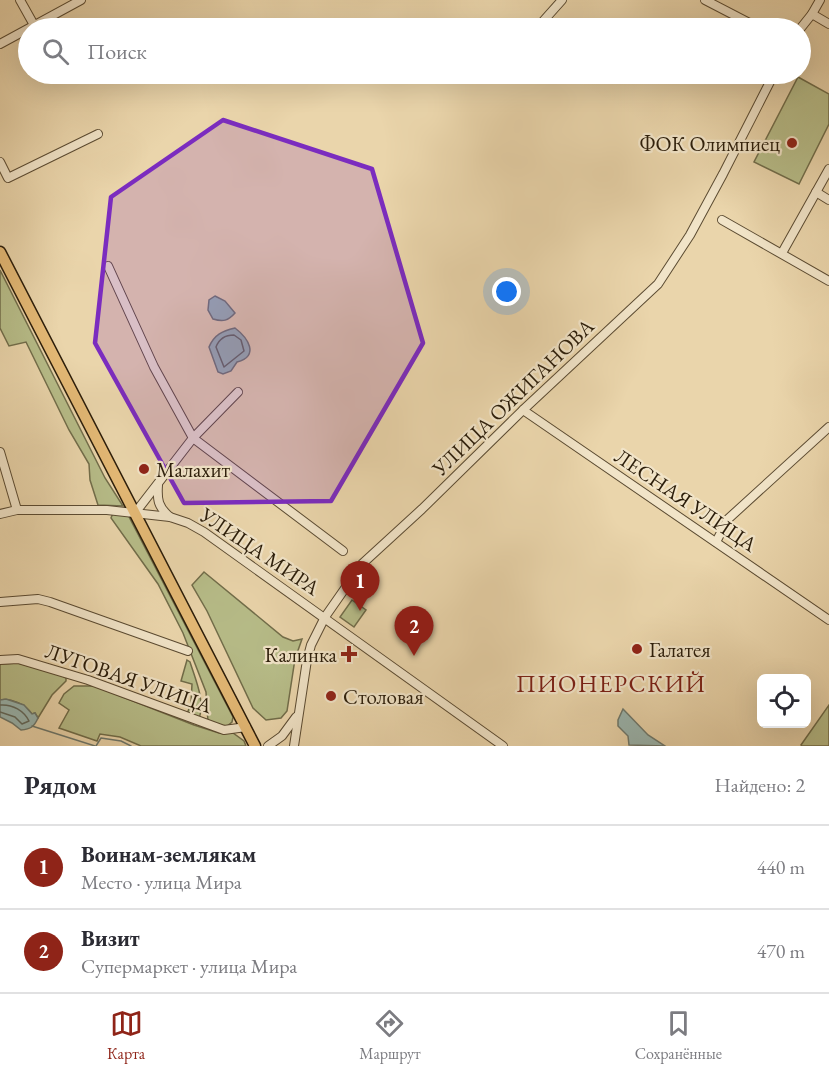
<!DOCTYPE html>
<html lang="ru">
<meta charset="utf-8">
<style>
body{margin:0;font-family:"EB Garamond",serif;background:#f2f2f3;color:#2b2b33}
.controls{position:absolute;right:18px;bottom:18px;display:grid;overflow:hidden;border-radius:9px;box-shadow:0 6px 24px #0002}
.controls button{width:54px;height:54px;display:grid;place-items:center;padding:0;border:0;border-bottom:2px solid #e1e1e2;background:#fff;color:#2b2b33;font:30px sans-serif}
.you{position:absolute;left:507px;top:292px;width:21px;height:21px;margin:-15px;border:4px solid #fff;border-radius:50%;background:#1a73e8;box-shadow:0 0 0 9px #1a73e833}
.badge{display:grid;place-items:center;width:39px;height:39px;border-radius:50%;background:#8f2418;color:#fff;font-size:20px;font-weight:700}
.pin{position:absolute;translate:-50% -50px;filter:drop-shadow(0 2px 3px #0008)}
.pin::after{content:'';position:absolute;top:32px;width:21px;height:18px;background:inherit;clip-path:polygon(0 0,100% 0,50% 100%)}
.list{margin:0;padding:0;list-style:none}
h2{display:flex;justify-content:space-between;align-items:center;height:78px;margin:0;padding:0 24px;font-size:26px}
h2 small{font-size:20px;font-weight:400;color:#7c7c81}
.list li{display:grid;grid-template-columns:39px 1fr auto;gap:18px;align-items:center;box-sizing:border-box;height:84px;padding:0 24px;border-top:2px solid #e1e1e2}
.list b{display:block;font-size:22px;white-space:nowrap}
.list p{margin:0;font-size:20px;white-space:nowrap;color:#7c7c81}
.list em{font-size:20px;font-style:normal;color:#7c7c81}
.icon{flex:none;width:33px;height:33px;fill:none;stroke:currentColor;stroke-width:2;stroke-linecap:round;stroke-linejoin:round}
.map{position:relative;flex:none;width:829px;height:746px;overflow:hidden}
.search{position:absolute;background:#fff;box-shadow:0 6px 24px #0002;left:18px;right:18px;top:18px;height:66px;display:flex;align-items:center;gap:15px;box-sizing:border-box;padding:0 21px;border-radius:33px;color:#7c7c81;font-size:22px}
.sheet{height:246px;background:#fff}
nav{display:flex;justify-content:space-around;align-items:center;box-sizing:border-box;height:84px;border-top:2px solid #e1e1e2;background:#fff;font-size:16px;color:#7c7c81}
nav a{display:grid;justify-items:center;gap:3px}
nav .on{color:#8f2418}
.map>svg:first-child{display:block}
.green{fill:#b7bd89;stroke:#716d4a;stroke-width:1.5}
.water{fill:#9ab7b1;stroke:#6e796e;stroke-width:1.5}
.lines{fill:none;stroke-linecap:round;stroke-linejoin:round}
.shore{stroke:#626a5e;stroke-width:1.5}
.stream{stroke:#6e796e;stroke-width:1.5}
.minor-casing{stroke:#5b4b32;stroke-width:10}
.major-casing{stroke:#2b1d0a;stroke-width:13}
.minor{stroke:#f1e4c8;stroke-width:8}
.major{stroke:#e5ba76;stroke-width:10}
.marked{fill:#7b2cbf;fill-opacity:0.2;stroke:#7b2cbf;stroke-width:4.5;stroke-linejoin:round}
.poi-dot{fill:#8f2418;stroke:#f1e4c8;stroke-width:2}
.labels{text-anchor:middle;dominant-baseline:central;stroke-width:4.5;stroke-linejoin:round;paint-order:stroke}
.poi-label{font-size:21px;fill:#2b1d0a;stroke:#f1e4c8;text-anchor:start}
.street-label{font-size:21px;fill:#2b1d0a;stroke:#f1e4c8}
.quarter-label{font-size:24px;letter-spacing:1.5px;fill:#7a1f14;stroke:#f1e4c8}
</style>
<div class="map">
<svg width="829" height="746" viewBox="0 0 829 746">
<rect width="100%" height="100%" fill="#ead5ab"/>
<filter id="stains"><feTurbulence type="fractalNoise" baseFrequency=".00333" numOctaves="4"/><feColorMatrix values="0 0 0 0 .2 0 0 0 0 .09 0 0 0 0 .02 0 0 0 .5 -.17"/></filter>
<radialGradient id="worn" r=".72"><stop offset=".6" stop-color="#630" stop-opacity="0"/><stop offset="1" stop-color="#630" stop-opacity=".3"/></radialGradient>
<!-- green -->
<g class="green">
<path d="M 798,77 L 829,94 L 829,124 L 799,184 L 754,162 Z"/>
<path d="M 0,270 L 105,478 L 123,506 L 98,505 L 90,480 L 89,464 L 69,430 L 26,342 L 9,346 L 0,328 Z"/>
<path d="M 113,513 L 127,513 L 233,717 L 232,722 L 226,727 L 208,722 L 206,692 L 183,633 L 158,584 L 111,518 Z"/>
<path d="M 204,572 L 283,637 L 293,641 L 302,639 L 295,659 L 287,711 L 281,718 L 266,720 L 253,708 L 207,611 L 192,585 Z"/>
<path d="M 352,600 L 366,610 L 354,627 L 340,617 Z"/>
<path d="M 187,660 L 190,662 C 196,681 205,700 199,719 L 187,714 L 191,703 L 192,684 L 181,681 Z"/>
<path d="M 18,663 L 61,675 L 66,678 L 66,681 L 52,695 L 38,718 L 35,713 L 32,714 C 25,704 11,698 0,700 L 0,664 Z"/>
<path d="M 74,686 L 95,686 L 194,725 L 219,733 L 233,733 L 244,741 L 246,746 L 141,746 L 120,737 L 100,734 L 97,741 L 59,728 L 69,710 L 59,703 L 64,694 Z"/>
<path d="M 829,705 L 829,746 L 802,746 L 801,745 Z"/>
</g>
<!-- water -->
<g class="water">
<path d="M 215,296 L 225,301 L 235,313 C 228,321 223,322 213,319 L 208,310 L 209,300 Z"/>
<path d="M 235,328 C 248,338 260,356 237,362 L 231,371 L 223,374 L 218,372 L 209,347 C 214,335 222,331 235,328 Z"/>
<path d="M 6,699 L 24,705 L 32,714 L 35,713 L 38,718 C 34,727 31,729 21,730 L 12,723 L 0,717 L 0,700 Z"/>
<path d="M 623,709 L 648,735 L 665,746 L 629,745 L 628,736 L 618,726 L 618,720 Z"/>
</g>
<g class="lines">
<!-- shore -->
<g class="shore">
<path d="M 234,335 L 241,340 L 244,351 L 224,367 L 216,347 C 219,339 226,335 234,335 Z"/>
<path d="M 0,705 C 13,704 24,711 29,721 L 22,724 L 15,717 L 0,712"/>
</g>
<!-- stream -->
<g class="stream">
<path d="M 32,726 L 95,746"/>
<path d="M 96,746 L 101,738 L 121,741 L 131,746"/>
</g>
<!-- minor casing -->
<g class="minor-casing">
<g id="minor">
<path d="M 20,0 L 34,25"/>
<path d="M 705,0 L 759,28"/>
<path d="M 812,14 L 829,24"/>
<path d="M 452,26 L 469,28"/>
<path d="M 537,28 L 562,0"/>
<path d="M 800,29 L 812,14 L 820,0"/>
<path d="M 0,44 L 81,0"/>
<path d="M 0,162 L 8,178 L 98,134"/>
<path d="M 816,192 L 829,200"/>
<path d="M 722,220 L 829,281"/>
<path d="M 782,253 L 829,169"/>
<path d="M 108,266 L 154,367 L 193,438 L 343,551"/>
<path d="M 523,410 L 829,620"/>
<path d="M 0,452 L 17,510"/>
<path d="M 158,485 C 157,500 158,507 170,517"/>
<path d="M 135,513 L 193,438 L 238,392"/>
<path d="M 0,514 L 17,510 L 107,510 L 170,517 L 188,523 L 204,532 L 503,746"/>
<path d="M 716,542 L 728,519 L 829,427"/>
<path d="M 0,602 L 38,599 L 50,602 L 188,651"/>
<path d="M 0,660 L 18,659 L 88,680 L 224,730 L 246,727"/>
<path d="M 268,746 L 282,736 L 296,717"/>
<path d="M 294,746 L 307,660 L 311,645 L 325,617 L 362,564 L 422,509 L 523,410 L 658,284 L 690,235 L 723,174 L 774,74"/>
</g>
</g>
<!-- major casing -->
<g class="major-casing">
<path id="major" d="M 0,252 L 255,746"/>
</g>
<!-- minor -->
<use href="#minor" class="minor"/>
<!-- major -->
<use href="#major" class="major"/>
</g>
<!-- marked area -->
<path class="marked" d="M 223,120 L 372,169 L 423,343 L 331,501 L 184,503 L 95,343 L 111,197 Z"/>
<!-- markers -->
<g class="poi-dot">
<circle cx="792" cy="143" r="6"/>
<circle cx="144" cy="469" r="6"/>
<circle cx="637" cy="649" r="6"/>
<path d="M346 645h6v6h6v6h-6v6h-6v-6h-6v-6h6z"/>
<circle cx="331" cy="696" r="6"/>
</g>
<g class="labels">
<!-- poi labels -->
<g class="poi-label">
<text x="780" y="143" text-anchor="end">ФОК Олимпиец</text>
<text x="156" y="469">Малахит</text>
<text x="649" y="649">Галатея</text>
<text x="337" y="654" text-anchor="end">Калинка</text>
<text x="343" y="696">Столовая</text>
</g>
<!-- street labels -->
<g class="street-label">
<text transform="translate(513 397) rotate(-44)">УЛИЦА ОЖИГАНОВА</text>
<text transform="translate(686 500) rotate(34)">ЛЕСНАЯ УЛИЦА</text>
<text transform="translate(260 551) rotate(34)">УЛИЦА МИРА</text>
<text transform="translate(129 678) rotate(19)">ЛУГОВАЯ УЛИЦА</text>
</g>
<!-- quarter labels -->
<g class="quarter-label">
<text x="611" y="683">ПИОНЕРСКИЙ</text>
</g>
</g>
<rect width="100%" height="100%" filter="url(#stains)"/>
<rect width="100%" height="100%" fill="url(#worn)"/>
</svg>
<div class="controls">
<button><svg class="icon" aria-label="locate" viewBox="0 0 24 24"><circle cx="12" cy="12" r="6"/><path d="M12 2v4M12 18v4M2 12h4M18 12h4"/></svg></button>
</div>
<div class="you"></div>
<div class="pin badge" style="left:360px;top:611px">1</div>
<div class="pin badge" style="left:414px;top:656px">2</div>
<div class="search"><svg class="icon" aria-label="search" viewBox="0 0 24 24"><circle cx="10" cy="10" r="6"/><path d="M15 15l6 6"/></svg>Поиск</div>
</div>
<section class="sheet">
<h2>Рядом<small>Найдено: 2</small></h2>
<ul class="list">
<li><span class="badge">1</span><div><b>Воинам-землякам</b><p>Место · улица Мира</p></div><em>440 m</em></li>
<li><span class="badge">2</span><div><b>Визит</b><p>Супермаркет · улица Мира</p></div><em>470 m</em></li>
</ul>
</section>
<nav>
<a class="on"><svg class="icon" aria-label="map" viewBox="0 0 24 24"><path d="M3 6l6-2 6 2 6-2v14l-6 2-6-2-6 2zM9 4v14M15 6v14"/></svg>Карта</a>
<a><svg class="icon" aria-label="directions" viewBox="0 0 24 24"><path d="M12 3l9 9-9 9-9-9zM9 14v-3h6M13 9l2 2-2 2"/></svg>Маршрут</a>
<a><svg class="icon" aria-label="saved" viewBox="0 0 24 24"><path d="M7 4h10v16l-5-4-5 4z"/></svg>Сохранённые</a>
</nav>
